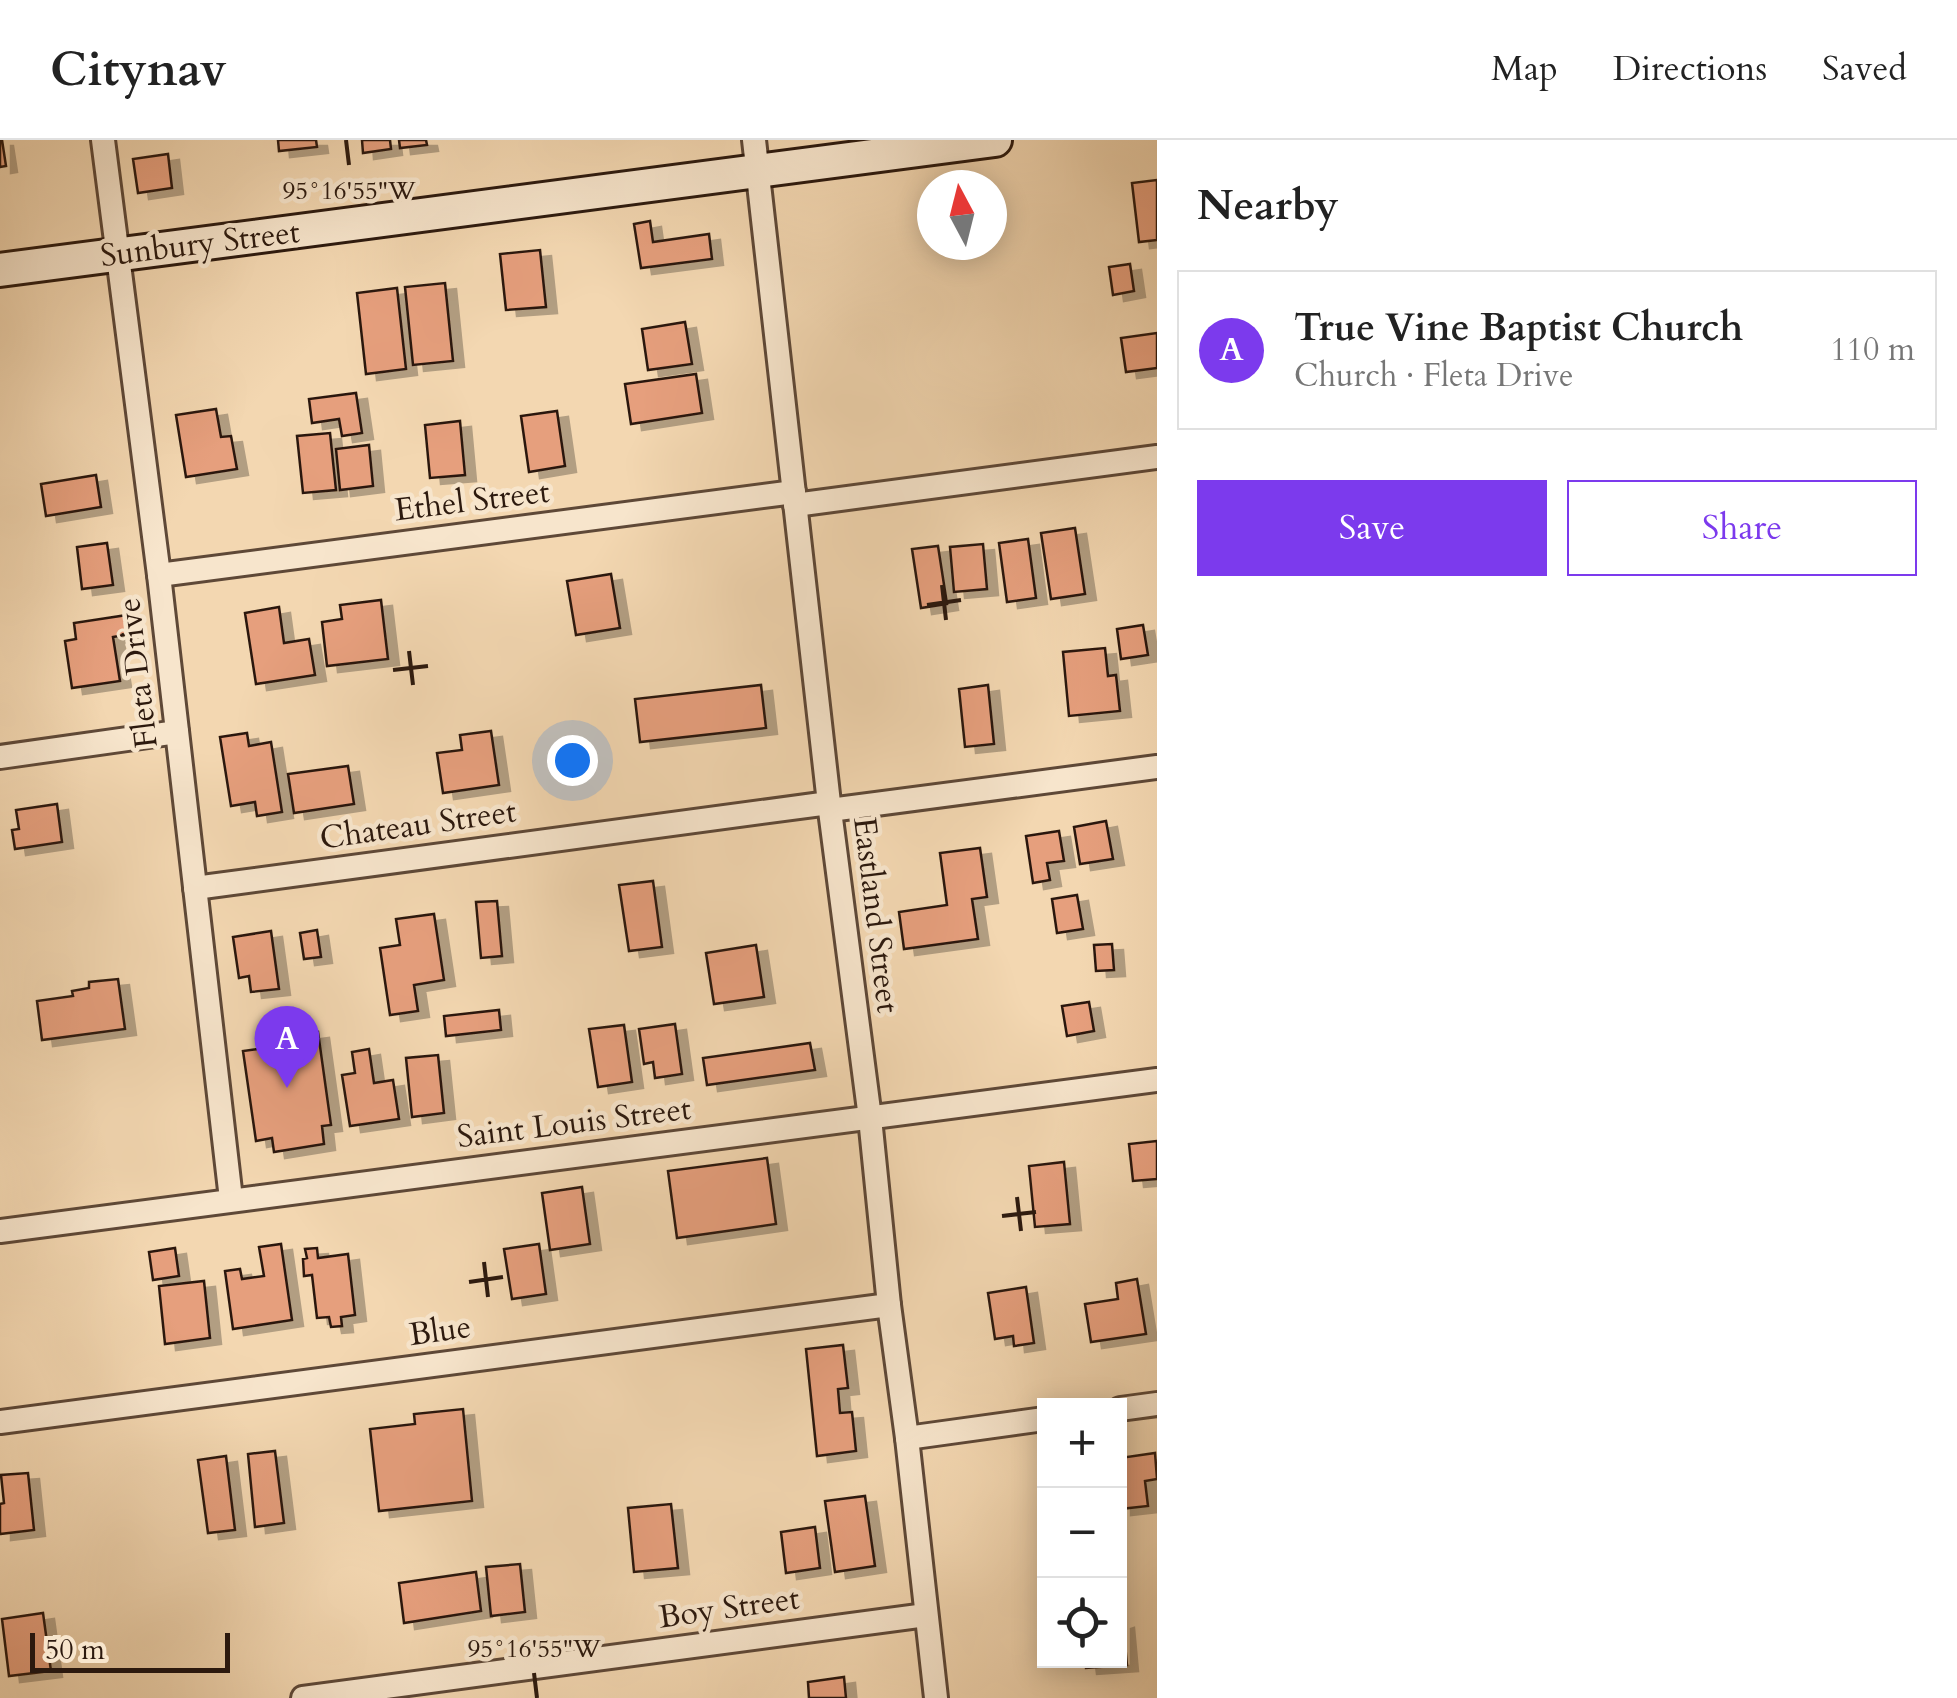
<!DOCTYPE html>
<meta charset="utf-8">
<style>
body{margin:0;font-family:Cardo,serif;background:#f6f6f6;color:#222}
.controls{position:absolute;right:30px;bottom:30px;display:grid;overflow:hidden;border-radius:0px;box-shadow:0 5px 25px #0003}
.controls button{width:90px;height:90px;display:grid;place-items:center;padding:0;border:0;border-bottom:2px solid #e0e0e0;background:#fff;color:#222;font:50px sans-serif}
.compass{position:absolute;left:917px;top:30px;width:90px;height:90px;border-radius:50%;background:#fff;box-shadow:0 5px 25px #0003;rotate:353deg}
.scale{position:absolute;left:30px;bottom:25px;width:200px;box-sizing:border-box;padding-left:10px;border:5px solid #2c190e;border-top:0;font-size:28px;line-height:35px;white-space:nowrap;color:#2c190e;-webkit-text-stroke:8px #f7e5cc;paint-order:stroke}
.you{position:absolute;left:572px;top:620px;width:35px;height:35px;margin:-25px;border:8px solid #fff;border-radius:50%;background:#1a73e8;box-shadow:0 0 0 15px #1a73e833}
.badge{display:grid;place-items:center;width:65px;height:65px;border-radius:50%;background:#7c3aed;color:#fff;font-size:32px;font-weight:700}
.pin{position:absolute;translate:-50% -82px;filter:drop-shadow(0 2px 5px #0008)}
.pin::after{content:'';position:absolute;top:52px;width:35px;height:30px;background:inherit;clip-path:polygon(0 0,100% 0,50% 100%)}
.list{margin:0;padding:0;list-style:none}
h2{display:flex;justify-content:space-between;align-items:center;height:130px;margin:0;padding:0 40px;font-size:42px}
h2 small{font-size:32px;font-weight:400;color:#767676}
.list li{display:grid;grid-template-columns:65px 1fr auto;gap:30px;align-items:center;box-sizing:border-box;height:160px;margin:0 20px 20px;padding:0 20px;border:2px solid #e0e0e0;border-radius:0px}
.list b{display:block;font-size:38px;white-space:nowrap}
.list p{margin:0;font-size:32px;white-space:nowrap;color:#767676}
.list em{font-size:32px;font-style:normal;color:#767676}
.actions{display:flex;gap:20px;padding:30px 40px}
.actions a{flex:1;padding:22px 0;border:2px solid #7c3aed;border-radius:0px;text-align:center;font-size:35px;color:#7c3aed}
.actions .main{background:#7c3aed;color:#fff}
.icon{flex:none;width:55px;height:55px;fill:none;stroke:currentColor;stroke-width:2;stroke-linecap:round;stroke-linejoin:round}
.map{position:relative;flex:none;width:1157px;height:1558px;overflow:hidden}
header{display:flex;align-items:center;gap:60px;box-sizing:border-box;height:140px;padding:0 50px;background:#fff;border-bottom:2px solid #e0e0e0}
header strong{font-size:48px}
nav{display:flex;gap:55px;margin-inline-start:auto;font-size:35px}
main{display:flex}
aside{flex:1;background:#fff}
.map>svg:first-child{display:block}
.building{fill:#e69f7d;stroke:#2c190e;stroke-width:2.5;filter:url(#shadow)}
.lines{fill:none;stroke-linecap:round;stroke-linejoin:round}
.street-casing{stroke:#5e4837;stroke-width:28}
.secondary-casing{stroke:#2c190e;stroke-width:38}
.street{stroke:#f7e5cc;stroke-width:22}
.secondary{stroke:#f7e5cc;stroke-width:32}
.ticks{fill:none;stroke:#2c190e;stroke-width:4}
.labels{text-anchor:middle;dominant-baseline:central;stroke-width:9;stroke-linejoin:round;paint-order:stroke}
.street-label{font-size:32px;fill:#2c190e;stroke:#f7e5cc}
.ticks-label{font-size:25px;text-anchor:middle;fill:#2c190e;stroke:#f7e5cc;stroke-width:9;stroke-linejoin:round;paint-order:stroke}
</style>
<header>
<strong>Citynav</strong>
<nav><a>Map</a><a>Directions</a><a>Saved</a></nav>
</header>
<main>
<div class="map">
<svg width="1157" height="1558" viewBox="0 0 1157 1558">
<defs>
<filter id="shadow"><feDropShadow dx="11" dy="6" stdDeviation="0" flood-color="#0004"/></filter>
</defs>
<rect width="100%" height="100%" fill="#f3d7b1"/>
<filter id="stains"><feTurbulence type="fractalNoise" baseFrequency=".002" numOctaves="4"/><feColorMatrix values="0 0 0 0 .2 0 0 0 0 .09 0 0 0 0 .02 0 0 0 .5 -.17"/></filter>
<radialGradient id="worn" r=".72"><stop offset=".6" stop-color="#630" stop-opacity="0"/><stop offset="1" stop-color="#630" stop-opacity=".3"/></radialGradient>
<!-- building -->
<g class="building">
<path d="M 0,0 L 2,0 L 6,26 L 0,27 Z"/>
<path d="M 278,0 L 316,0 L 317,7 L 279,11 Z"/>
<path d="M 362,0 L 390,0 L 391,9 L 363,13 Z"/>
<path d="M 399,0 L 426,0 L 427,5 L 400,8 Z"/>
<path d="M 168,14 L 172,48 L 138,53 L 133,19 Z"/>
<path d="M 1157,40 L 1157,100 L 1139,102 L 1132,43 Z"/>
<path d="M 650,81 L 653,102 L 709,94 L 712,119 L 641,128 L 634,84 Z"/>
<path d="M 540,110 L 546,167 L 506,170 L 500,114 Z"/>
<path d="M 1130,124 L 1134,151 L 1113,155 L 1109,127 Z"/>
<path d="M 445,143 L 453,221 L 413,225 L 405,147 Z"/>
<path d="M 397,148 L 406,229 L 366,234 L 357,153 Z"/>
<path d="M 685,182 L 692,224 L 648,230 L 642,189 Z"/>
<path d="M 1157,193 L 1157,228 L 1126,232 L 1121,198 Z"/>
<path d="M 696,234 L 702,273 L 631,284 L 625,244 Z"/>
<path d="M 356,253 L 362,293 L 342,296 L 339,279 L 312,283 L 309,259 Z"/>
<path d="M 216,269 L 221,297 L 231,296 L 237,329 L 186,337 L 176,275 Z"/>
<path d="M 557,271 L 565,326 L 529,332 L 521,276 Z"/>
<path d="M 460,281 L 465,335 L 430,338 L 425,285 Z"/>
<path d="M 330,293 L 336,350 L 303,353 L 297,296 Z"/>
<path d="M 369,305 L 373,346 L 340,350 L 336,309 Z"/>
<path d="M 96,335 L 101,367 L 46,376 L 41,344 Z"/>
<path d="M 1075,388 L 1085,454 L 1051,459 L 1041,393 Z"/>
<path d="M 1028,399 L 1036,458 L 1007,462 L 999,403 Z"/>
<path d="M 107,403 L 113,445 L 82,449 L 77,407 Z"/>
<path d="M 983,404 L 987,449 L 954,452 L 950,407 Z"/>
<path d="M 938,406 L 947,464 L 921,468 L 912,409 Z"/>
<path d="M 611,434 L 620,488 L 576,495 L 567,441 Z"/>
<path d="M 381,460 L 388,519 L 327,526 L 322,482 L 342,479 L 340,465 Z"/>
<path d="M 279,467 L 284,503 L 309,499 L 315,535 L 256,544 L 245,473 Z"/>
<path d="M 127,475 L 130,494 L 113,497 L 120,541 L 72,548 L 65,501 L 76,499 L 74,483 Z"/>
<path d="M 1143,485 L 1148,515 L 1121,519 L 1117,489 Z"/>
<path d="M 1105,508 L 1108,536 L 1116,535 L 1120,571 L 1069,576 L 1063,512 Z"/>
<path d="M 761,545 L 766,588 L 640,602 L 635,559 Z"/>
<path d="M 988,545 L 994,604 L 965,607 L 959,549 Z"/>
<path d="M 491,591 L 499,645 L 443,653 L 437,613 L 462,610 L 460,595 Z"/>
<path d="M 247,593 L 249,606 L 271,602 L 282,672 L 257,676 L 255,662 L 231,666 L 220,597 Z"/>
<path d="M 348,626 L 354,664 L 294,673 L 288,634 Z"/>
<path d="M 57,664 L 62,702 L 15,709 L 12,690 L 19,689 L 16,670 Z"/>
<path d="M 1106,681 L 1113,719 L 1080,724 L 1074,687 Z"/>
<path d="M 1059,691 L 1064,721 L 1047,723 L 1050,740 L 1033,743 L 1026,696 Z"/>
<path d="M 980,708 L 987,757 L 972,759 L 978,799 L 904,809 L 899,772 L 947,765 L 940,713 Z"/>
<path d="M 653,741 L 662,807 L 629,811 L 619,745 Z"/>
<path d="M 1077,755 L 1083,789 L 1057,793 L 1052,759 Z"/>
<path d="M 497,761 L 502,816 L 481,818 L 476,762 Z"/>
<path d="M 434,774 L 444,840 L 414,845 L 418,871 L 390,875 L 380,808 L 400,805 L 396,779 Z"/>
<path d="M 317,790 L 321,817 L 304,819 L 300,793 Z"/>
<path d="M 271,791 L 279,849 L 251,852 L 249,836 L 239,838 L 233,797 Z"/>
<path d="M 1112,804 L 1114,830 L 1096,831 L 1094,805 Z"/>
<path d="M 756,805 L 764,857 L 714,864 L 706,813 Z"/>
<path d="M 118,839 L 125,889 L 42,900 L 37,861 L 73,856 L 72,851 L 89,848 L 89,842 Z"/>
<path d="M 1089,862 L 1094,891 L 1067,896 L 1062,866 Z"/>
<path d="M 499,870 L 501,890 L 446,896 L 444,876 Z"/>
<path d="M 675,884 L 682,934 L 655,938 L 653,922 L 644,924 L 639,889 Z"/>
<path d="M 624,885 L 632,942 L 598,947 L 589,889 Z"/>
<path d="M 318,892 L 331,985 L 322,986 L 324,1004 L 274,1012 L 272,998 L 256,1001 L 243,911 L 281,906 L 280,897 Z"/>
<path d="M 810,903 L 815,930 L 707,945 L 703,918 Z"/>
<path d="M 369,909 L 374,943 L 393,940 L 399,979 L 350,986 L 342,935 L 355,933 L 352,912 Z"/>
<path d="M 438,915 L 444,973 L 412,977 L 406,918 Z"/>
<path d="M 1157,1001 L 1157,1039 L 1133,1041 L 1129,1004 Z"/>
<path d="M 767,1018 L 776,1084 L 677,1098 L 668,1031 Z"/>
<path d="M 1064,1022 L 1070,1084 L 1035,1087 L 1029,1026 Z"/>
<path d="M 582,1047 L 590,1104 L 550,1110 L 542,1053 Z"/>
<path d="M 281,1104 L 292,1180 L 233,1189 L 225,1131 L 240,1129 L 242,1139 L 264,1136 L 259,1107 Z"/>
<path d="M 539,1104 L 546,1154 L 512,1159 L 504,1109 Z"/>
<path d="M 175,1108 L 179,1136 L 153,1140 L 149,1112 Z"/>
<path d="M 317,1108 L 318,1118 L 348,1114 L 355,1175 L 341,1177 L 342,1186 L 331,1187 L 329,1177 L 317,1178 L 312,1135 L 304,1136 L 303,1119 L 307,1118 L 305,1109 Z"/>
<path d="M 1137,1139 L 1146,1194 L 1091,1202 L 1085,1164 L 1118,1159 L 1116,1143 Z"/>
<path d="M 204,1141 L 210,1198 L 165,1204 L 159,1146 Z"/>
<path d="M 1026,1147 L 1034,1203 L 1014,1206 L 1013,1196 L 995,1199 L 988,1153 Z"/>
<path d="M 843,1205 L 848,1248 L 838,1249 L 840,1273 L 852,1272 L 856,1311 L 817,1316 L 806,1209 Z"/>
<path d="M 463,1269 L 472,1361 L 379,1371 L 370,1289 L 415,1284 L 414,1274 Z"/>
<path d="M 275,1311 L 284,1383 L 255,1387 L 248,1314 Z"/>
<path d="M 1155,1313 L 1157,1339 L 1145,1341 L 1148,1366 L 1120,1369 L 1120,1318 Z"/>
<path d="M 226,1316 L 235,1390 L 208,1393 L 198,1320 Z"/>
<path d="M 28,1333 L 34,1390 L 0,1394 L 0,1364 L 4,1363 L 1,1335 Z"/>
<path d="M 865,1356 L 875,1426 L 835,1432 L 825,1361 Z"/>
<path d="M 671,1364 L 678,1428 L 634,1432 L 628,1368 Z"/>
<path d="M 815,1387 L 820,1428 L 786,1433 L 781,1392 Z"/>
<path d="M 520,1424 L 525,1472 L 491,1476 L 486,1427 Z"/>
<path d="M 476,1432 L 481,1471 L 404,1483 L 399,1443 Z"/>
<path d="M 43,1473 L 51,1531 L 9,1536 L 2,1479 Z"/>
<path d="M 1123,1482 L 1127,1525 L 1086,1528 L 1085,1520 L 1120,1520 L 1120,1483 Z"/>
<path d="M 844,1537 L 846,1558 L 809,1558 L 808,1542 Z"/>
</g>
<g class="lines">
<!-- street casing -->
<g class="street-casing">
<g id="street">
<path d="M 103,0 L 159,435 L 231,1059"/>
<path d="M 754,0 L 829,663 L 870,978 L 889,1165 L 907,1298 L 936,1558"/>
<path d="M 795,365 L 1157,317"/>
<path d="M 159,435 L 794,352"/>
<path d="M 0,617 L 177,592"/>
<path d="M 830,670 L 1157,627"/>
<path d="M 195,748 L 829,663"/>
<path d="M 0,1091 L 1157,940"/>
<path d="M 1120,1269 L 1157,1264"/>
<path d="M 0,1282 L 889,1165"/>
<path d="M 907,1298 L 1044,1279"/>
<path d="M 303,1558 L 926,1475"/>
</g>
</g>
<!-- secondary casing -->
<g class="secondary-casing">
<path id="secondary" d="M 0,130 L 995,0"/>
</g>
<!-- street -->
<use href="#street" class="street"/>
<!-- secondary -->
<use href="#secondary" class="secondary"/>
</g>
<!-- ticks -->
<path class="ticks" d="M 346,0 L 349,25M 942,445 L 946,480M 927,465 L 961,460M 409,511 L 413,545M 393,530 L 428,526M 1017,1057 L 1021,1091M 1002,1076 L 1036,1072M 484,1122 L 488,1157M 469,1142 L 503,1137M 534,1533 L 537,1558"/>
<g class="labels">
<!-- street labels -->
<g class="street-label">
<text transform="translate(200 104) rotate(-7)">Sunbury Street</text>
<text transform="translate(472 361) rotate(-7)">Ethel Street</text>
<text transform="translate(138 533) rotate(-97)">Fleta Drive</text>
<text transform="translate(418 685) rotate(-8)">Chateau Street</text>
<text transform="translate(876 775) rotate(83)">Eastland Street</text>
<text transform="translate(574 983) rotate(-7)">Saint Louis Street</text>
<text transform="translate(440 1191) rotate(-8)">Blue</text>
<text transform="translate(729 1468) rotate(-8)">Boy Street</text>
</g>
</g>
<g class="ticks-label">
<text x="349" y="59">95°16'55"W</text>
<text x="534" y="1517">95°16'55"W</text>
</g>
<rect width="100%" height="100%" filter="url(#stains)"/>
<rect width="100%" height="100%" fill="url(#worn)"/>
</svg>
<div class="controls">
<button>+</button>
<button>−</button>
<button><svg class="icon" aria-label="locate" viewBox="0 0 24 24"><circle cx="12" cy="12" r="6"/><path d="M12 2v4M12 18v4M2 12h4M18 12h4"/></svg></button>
</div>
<svg class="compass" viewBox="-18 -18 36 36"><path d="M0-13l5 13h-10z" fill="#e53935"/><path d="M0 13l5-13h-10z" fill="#767676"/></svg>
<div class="scale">50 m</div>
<div class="you"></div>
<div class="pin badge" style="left:287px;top:948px">A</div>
</div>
<aside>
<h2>Nearby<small></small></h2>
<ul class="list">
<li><span class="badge">A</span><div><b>True Vine Baptist Church</b><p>Church · Fleta Drive</p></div><em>110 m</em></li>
</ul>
<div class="actions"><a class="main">Save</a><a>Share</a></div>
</aside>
</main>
